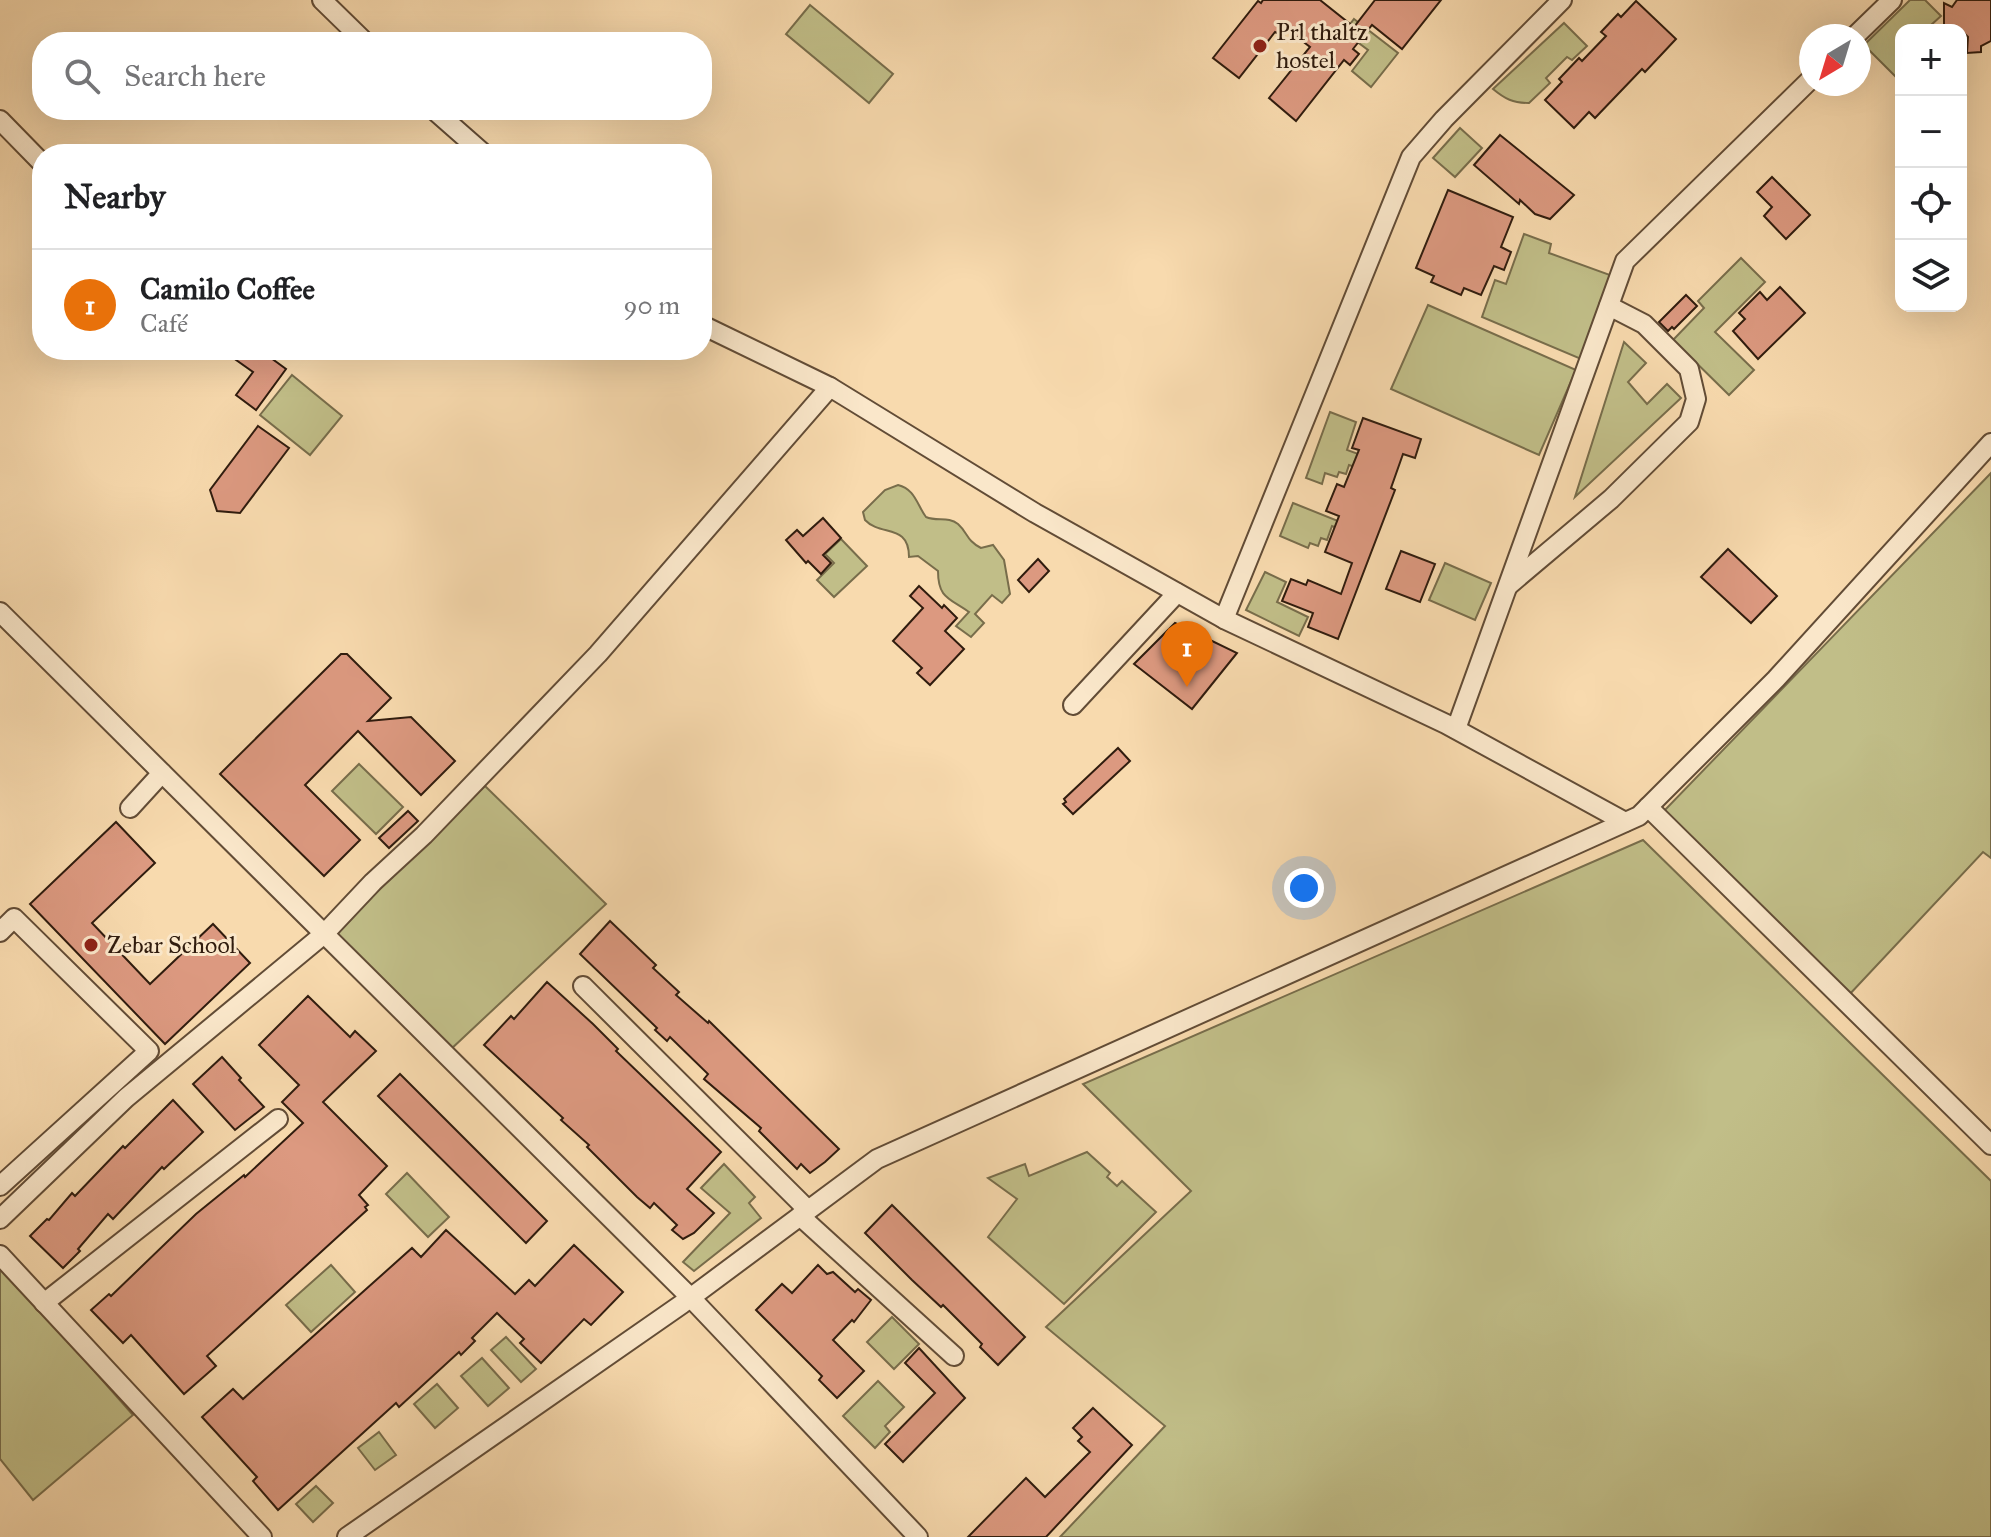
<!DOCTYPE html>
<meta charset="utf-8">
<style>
body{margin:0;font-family:"IM FELL Great Primer",serif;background:#f2f2f2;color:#202124}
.controls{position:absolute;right:24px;top:24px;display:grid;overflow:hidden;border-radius:16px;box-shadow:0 8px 32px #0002}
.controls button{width:72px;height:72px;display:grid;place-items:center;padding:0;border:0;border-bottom:2px solid #e0e0e0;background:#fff;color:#202124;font:40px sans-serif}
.compass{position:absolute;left:1799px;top:24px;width:72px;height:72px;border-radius:50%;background:#fff;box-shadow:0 8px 32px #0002;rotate:218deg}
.you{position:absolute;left:1304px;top:888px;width:28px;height:28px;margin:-20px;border:6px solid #fff;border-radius:50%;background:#1a73e8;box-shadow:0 0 0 12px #1a73e833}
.badge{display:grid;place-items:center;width:52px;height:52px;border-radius:50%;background:#8f2418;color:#fff;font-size:26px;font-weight:700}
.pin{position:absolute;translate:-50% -66px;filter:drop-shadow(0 2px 4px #0008)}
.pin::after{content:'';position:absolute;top:42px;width:28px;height:24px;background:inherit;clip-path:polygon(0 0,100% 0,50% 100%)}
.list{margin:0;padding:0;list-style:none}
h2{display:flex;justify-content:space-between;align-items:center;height:104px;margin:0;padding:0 32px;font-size:34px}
h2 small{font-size:26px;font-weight:400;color:#757577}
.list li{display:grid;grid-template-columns:52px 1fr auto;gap:24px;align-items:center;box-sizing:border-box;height:112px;padding:0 32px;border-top:2px solid #e0e0e0}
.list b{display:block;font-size:30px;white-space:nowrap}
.list p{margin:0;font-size:26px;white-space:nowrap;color:#757577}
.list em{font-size:26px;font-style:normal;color:#757577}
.icon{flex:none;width:44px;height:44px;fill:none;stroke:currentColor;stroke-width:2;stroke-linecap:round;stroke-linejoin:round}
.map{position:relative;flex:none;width:1991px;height:1537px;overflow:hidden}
.search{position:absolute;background:#fff;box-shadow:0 8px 32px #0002;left:32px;top:32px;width:680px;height:88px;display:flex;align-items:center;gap:20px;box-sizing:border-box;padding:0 28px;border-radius:32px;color:#757577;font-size:30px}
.panel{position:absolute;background:#fff;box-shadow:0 8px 32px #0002;left:32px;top:144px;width:680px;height:216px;border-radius:32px}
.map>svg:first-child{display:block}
.green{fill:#c1be88;stroke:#786d4b;stroke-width:2}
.building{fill:#dc9980;stroke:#301c0e;stroke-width:2}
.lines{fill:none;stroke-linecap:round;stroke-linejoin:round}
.minor-casing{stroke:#624c36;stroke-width:22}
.minor{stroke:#fae7ca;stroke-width:18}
.poi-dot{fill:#8f2418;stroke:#fae7ca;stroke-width:3}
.labels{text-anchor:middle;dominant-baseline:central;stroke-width:6;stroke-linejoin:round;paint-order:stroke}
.poi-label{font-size:24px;fill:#301c0e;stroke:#fae7ca;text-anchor:start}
</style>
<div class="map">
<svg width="1991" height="1537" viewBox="0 0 1991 1537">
<rect width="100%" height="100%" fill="#f8daae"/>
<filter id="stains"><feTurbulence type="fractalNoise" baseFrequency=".0025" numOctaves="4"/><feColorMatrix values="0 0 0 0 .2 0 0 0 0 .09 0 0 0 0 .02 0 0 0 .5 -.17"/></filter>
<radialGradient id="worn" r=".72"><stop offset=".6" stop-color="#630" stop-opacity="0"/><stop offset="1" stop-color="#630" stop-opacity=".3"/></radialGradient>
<!-- green -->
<g class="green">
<path d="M 1910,0 L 1925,0 L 1941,16 L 1930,26 L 1933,30 L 1901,30 L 1901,82 L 1864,45 Z"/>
<path d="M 810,5 L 893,74 L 869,103 L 786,34 Z"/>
<path d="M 1354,19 L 1398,53 L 1371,87 L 1352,71 L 1368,50 L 1344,32 Z"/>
<path d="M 1564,23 L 1587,46 L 1572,60 L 1567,57 L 1546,78 L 1550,83 L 1529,103 C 1513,103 1505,99 1493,89 Z"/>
<path d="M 1460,128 L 1482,148 L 1455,177 L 1433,158 Z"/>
<path d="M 1524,234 L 1551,244 L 1549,253 L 1610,275 L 1581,359 L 1482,317 L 1495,280 L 1506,284 Z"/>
<path d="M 1741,258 L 1765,282 L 1715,332 L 1754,370 L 1729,395 L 1673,340 L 1704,308 L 1698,301 Z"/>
<path d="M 1428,305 L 1576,370 L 1539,455 L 1391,389 Z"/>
<path d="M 1624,342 L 1646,363 L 1628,382 L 1647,404 L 1667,384 L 1681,398 L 1575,497 Z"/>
<path d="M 292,375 L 342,416 L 310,455 L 260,415 Z"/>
<path d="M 1330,412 L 1356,422 L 1347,450 L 1372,459 L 1368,471 L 1349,465 L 1346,474 L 1339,472 L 1337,477 L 1325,473 L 1322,484 L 1306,478 Z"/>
<path d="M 1991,473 L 1991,858 L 1983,852 L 1848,996 L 1663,812 Z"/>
<path d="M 898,485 C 915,489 917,505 926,517 C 937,522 948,516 958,524 C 968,533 966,540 981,548 L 993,545 L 1004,560 L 1010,594 L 1002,603 L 992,595 L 975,614 L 984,623 L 971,637 L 956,626 L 969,612 C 949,598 938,598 938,571 L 918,556 L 909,557 C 909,523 881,537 865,520 L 863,512 L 885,490 Z"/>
<path d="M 1293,503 L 1348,525 L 1345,531 L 1332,526 L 1327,540 L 1321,538 L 1318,546 L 1310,543 L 1308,548 L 1280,536 Z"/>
<path d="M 841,539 L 867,566 L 834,597 L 817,580 L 834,563 L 825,554 Z"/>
<path d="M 1445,563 L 1491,583 L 1475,620 L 1429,600 Z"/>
<path d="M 1265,572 L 1286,582 L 1277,602 L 1308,617 L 1299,636 L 1246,610 Z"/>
<path d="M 359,764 L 403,807 L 376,834 L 332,791 Z"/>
<path d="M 485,786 L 606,904 L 450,1050 L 334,934 Z"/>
<path d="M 1643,840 L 1991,1181 L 1991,1537 L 1060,1537 L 1165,1426 L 1046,1327 L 1191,1191 L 1083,1084 Z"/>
<path d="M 1087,1152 L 1110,1173 L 1107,1177 L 1117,1186 L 1122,1181 L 1156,1212 L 1064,1304 L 988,1237 L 1017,1199 L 988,1178 L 1025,1164 L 1029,1176 Z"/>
<path d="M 724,1164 L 755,1197 L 749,1203 L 761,1218 L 694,1271 L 683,1262 L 730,1213 L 701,1188 Z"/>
<path d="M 407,1173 L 449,1217 L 428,1237 L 386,1194 Z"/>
<path d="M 0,1264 L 133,1415 L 33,1500 L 0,1459 Z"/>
<path d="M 331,1265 L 355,1292 L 311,1332 L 286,1305 Z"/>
<path d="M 892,1317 L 919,1344 L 894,1369 L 867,1342 Z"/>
<path d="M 506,1337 L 536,1369 L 521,1382 L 491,1350 Z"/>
<path d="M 482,1358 L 509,1388 L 488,1406 L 461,1376 Z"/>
<path d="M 878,1381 L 904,1407 L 885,1426 L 890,1432 L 875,1448 L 843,1416 Z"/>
<path d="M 437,1384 L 458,1408 L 435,1428 L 414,1404 Z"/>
<path d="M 379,1432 L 396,1455 L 375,1470 L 358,1448 Z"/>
<path d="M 316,1486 L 333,1503 L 313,1522 L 296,1504 Z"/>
</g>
<!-- building -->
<g class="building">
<path d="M 1263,0 L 1320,0 L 1354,27 L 1375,0 L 1441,0 L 1402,49 L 1372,25 L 1353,49 L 1359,54 L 1350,65 L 1344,60 L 1296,121 L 1269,98 L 1310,47 L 1283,26 L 1277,33 L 1275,32 L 1239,78 L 1213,58 L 1258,1 L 1261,3 Z"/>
<path d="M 1957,0 L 1991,0 L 1991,41 L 1981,46 L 1981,52 L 1967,53 L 1968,37 L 1958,27 L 1944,27 L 1944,3 L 1952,7 Z"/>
<path d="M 1636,1 L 1676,39 L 1645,72 L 1642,69 L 1595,118 L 1589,112 L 1574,128 L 1545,100 L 1562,82 L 1559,79 L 1579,58 L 1582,61 L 1606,36 L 1601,32 L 1618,14 L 1621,17 Z"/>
<path d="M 1500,135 L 1574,195 L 1550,219 L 1535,214 L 1520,200 L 1519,204 L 1474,165 Z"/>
<path d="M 1772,177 L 1810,215 L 1786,239 L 1764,216 L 1772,207 L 1757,192 Z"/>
<path d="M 1448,190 L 1513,217 L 1501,247 L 1511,252 L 1504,270 L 1494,266 L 1481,295 L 1464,288 L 1461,295 L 1431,282 L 1434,276 L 1416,268 Z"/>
<path d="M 1780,287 L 1805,313 L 1758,359 L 1733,331 L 1745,319 L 1739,313 L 1760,292 L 1767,300 Z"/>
<path d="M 1686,295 L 1697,306 L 1674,329 L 1672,327 L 1668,331 L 1659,322 Z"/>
<path d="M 222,350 L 260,350 L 286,369 L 256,410 L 236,395 L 253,372 Z"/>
<path d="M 1363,418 L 1421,439 L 1415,458 L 1403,454 L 1391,488 L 1395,490 L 1338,639 L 1308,627 L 1313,613 L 1282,601 L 1291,579 L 1306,585 L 1308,580 L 1341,594 L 1352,563 L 1325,552 L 1339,516 L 1326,511 L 1337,484 L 1344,487 L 1359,450 L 1352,448 Z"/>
<path d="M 258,426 L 289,448 L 240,513 L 217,511 L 210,490 Z"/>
<path d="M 823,518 L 841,538 L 823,555 L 831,563 L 821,574 L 808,561 L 806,563 L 786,540 L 797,530 L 803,536 Z"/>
<path d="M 1728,549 L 1777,596 L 1751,623 L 1701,577 Z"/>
<path d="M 1401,551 L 1435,564 L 1420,602 L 1386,589 Z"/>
<path d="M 1038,559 L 1049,571 L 1029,592 L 1018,580 Z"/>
<path d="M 919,586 L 942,608 L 944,605 L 957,618 L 945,631 L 964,649 L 930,685 L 917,673 L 922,668 L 893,641 L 923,608 L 910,596 Z"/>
<path d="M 1175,623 L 1237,653 L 1192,709 L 1134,664 Z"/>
<path d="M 341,654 L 347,654 L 391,698 L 368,721 L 411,717 L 455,761 L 421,795 L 358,731 L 305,785 L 360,840 L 324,876 L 220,774 Z"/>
<path d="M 1118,748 L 1130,761 L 1073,814 L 1063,804 L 1066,802 L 1064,799 Z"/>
<path d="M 408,811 L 418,821 L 389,848 L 379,838 Z"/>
<path d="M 116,822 L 155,863 L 92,923 L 150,984 L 213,924 L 250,963 L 165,1044 L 30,904 Z"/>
<path d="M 610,921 L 656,965 L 653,968 L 679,992 L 676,995 L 708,1023 L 709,1021 L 839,1149 L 825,1162 L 810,1173 L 801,1164 L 797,1169 L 759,1131 L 761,1128 L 704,1079 L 708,1074 L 670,1037 L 667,1041 L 655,1030 L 657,1028 L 580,954 Z"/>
<path d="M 547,982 L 593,1024 L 618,1049 L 616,1051 L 721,1152 L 687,1189 L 714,1213 L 694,1233 L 683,1239 L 672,1230 L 677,1225 L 654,1203 L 650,1208 L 637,1197 L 587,1147 L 589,1145 L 561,1120 L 563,1118 L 484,1045 L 511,1016 L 514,1019 Z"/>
<path d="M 308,996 L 350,1037 L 355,1031 L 376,1051 L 323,1102 L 387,1166 L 359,1195 L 368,1205 L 365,1207 L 367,1210 L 207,1356 L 216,1366 L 184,1394 L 131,1335 L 123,1343 L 91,1310 L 109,1294 L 111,1296 L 196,1214 L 244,1175 L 245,1177 L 303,1123 L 282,1102 L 299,1085 L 259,1045 Z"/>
<path d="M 222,1057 L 241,1078 L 239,1080 L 264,1107 L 235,1130 L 193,1084 Z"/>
<path d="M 400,1074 L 547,1221 L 526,1243 L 378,1096 Z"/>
<path d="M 173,1100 L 203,1132 L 164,1169 L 162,1167 L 113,1219 L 108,1214 L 78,1249 L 80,1251 L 63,1268 L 30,1236 L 47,1219 L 49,1220 L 72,1193 L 75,1196 L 123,1146 L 125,1148 Z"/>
<path d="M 892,1205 L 1025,1337 L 998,1365 L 980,1347 L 982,1344 L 943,1305 L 941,1307 L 912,1280 L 865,1233 Z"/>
<path d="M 446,1230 L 515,1294 L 529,1280 L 535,1286 L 574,1245 L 623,1292 L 591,1325 L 584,1319 L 541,1363 L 520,1343 L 524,1339 L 497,1313 L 472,1338 L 475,1341 L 461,1355 L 459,1352 L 399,1407 L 396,1403 L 278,1510 L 253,1481 L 257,1477 L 202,1417 L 233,1389 L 243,1399 L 412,1248 L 421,1257 Z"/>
<path d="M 818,1265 L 827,1274 L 833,1272 L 855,1292 L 858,1289 L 871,1300 L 854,1322 L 852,1320 L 833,1340 L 864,1371 L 837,1398 L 819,1380 L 822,1376 L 756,1310 L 782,1284 L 792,1293 Z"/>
<path d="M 919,1348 L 965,1398 L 903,1462 L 885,1444 L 935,1393 L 905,1363 Z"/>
<path d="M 1093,1408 L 1132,1445 L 1046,1537 L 968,1537 L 1026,1478 L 1045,1497 L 1090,1452 L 1078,1441 L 1082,1437 L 1073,1428 Z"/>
</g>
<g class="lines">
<!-- minor casing -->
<g class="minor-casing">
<g id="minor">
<path d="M 322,0 L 365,42"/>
<path d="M 1855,36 L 1892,0"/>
<path d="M 434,110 L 484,154"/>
<path d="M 0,120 L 42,163"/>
<path d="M 702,325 L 830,387 L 1035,513 L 1224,619 L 1446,724 L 1625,822"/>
<path d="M 1509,585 L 1611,499 L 1689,422 L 1696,399 L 1689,369 L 1644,324 L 1609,306"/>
<path d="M 0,612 L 691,1298 L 918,1537"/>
<path d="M 1224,619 L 1411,157 L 1444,119 L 1562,0"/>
<path d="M 1073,705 L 1177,593"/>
<path d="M 1456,729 L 1625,261 L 1811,79"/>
<path d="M 1648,807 L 1991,1145"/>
<path d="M 130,808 L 162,773"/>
<path d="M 0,932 L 14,918 L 149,1051 L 0,1186"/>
<path d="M 583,986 L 808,1210"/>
<path d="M 800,1216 L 954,1356"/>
<path d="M 0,1219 L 126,1098 L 324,934 L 373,882 L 424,835 L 598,654 L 830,387"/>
<path d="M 0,1255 L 262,1537"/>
<path d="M 44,1303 L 278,1119"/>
<path d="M 347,1537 L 682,1304 L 877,1159 L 1639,816 L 1776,679 L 1991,443"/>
</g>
</g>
<!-- minor -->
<use href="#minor" class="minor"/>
</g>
<!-- markers -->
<g class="poi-dot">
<circle cx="1260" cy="46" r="8"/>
<circle cx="91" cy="945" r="8"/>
</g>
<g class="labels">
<!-- poi labels -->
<g class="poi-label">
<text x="1276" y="32">Prl thaltz<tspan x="1276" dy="28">hostel</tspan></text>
<text x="107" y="945">Zebar School</text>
</g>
</g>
<rect width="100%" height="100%" filter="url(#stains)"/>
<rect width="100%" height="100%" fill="url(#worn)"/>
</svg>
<div class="controls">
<button>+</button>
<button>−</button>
<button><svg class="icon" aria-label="locate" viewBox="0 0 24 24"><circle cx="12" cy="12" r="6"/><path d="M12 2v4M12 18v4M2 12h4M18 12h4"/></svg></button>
<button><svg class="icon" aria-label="layers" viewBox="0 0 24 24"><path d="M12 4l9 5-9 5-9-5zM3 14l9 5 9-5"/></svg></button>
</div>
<svg class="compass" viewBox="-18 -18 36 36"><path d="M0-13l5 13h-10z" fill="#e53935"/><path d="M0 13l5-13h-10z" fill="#757577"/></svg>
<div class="you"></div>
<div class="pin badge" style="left:1187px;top:687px;background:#e8710a">1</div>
<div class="search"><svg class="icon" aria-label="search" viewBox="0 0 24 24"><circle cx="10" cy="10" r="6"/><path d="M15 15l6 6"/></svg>Search here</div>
<section class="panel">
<h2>Nearby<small></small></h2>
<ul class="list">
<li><span class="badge" style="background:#e8710a">1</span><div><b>Camilo Coffee</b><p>Café</p></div><em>90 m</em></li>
</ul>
</section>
</div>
